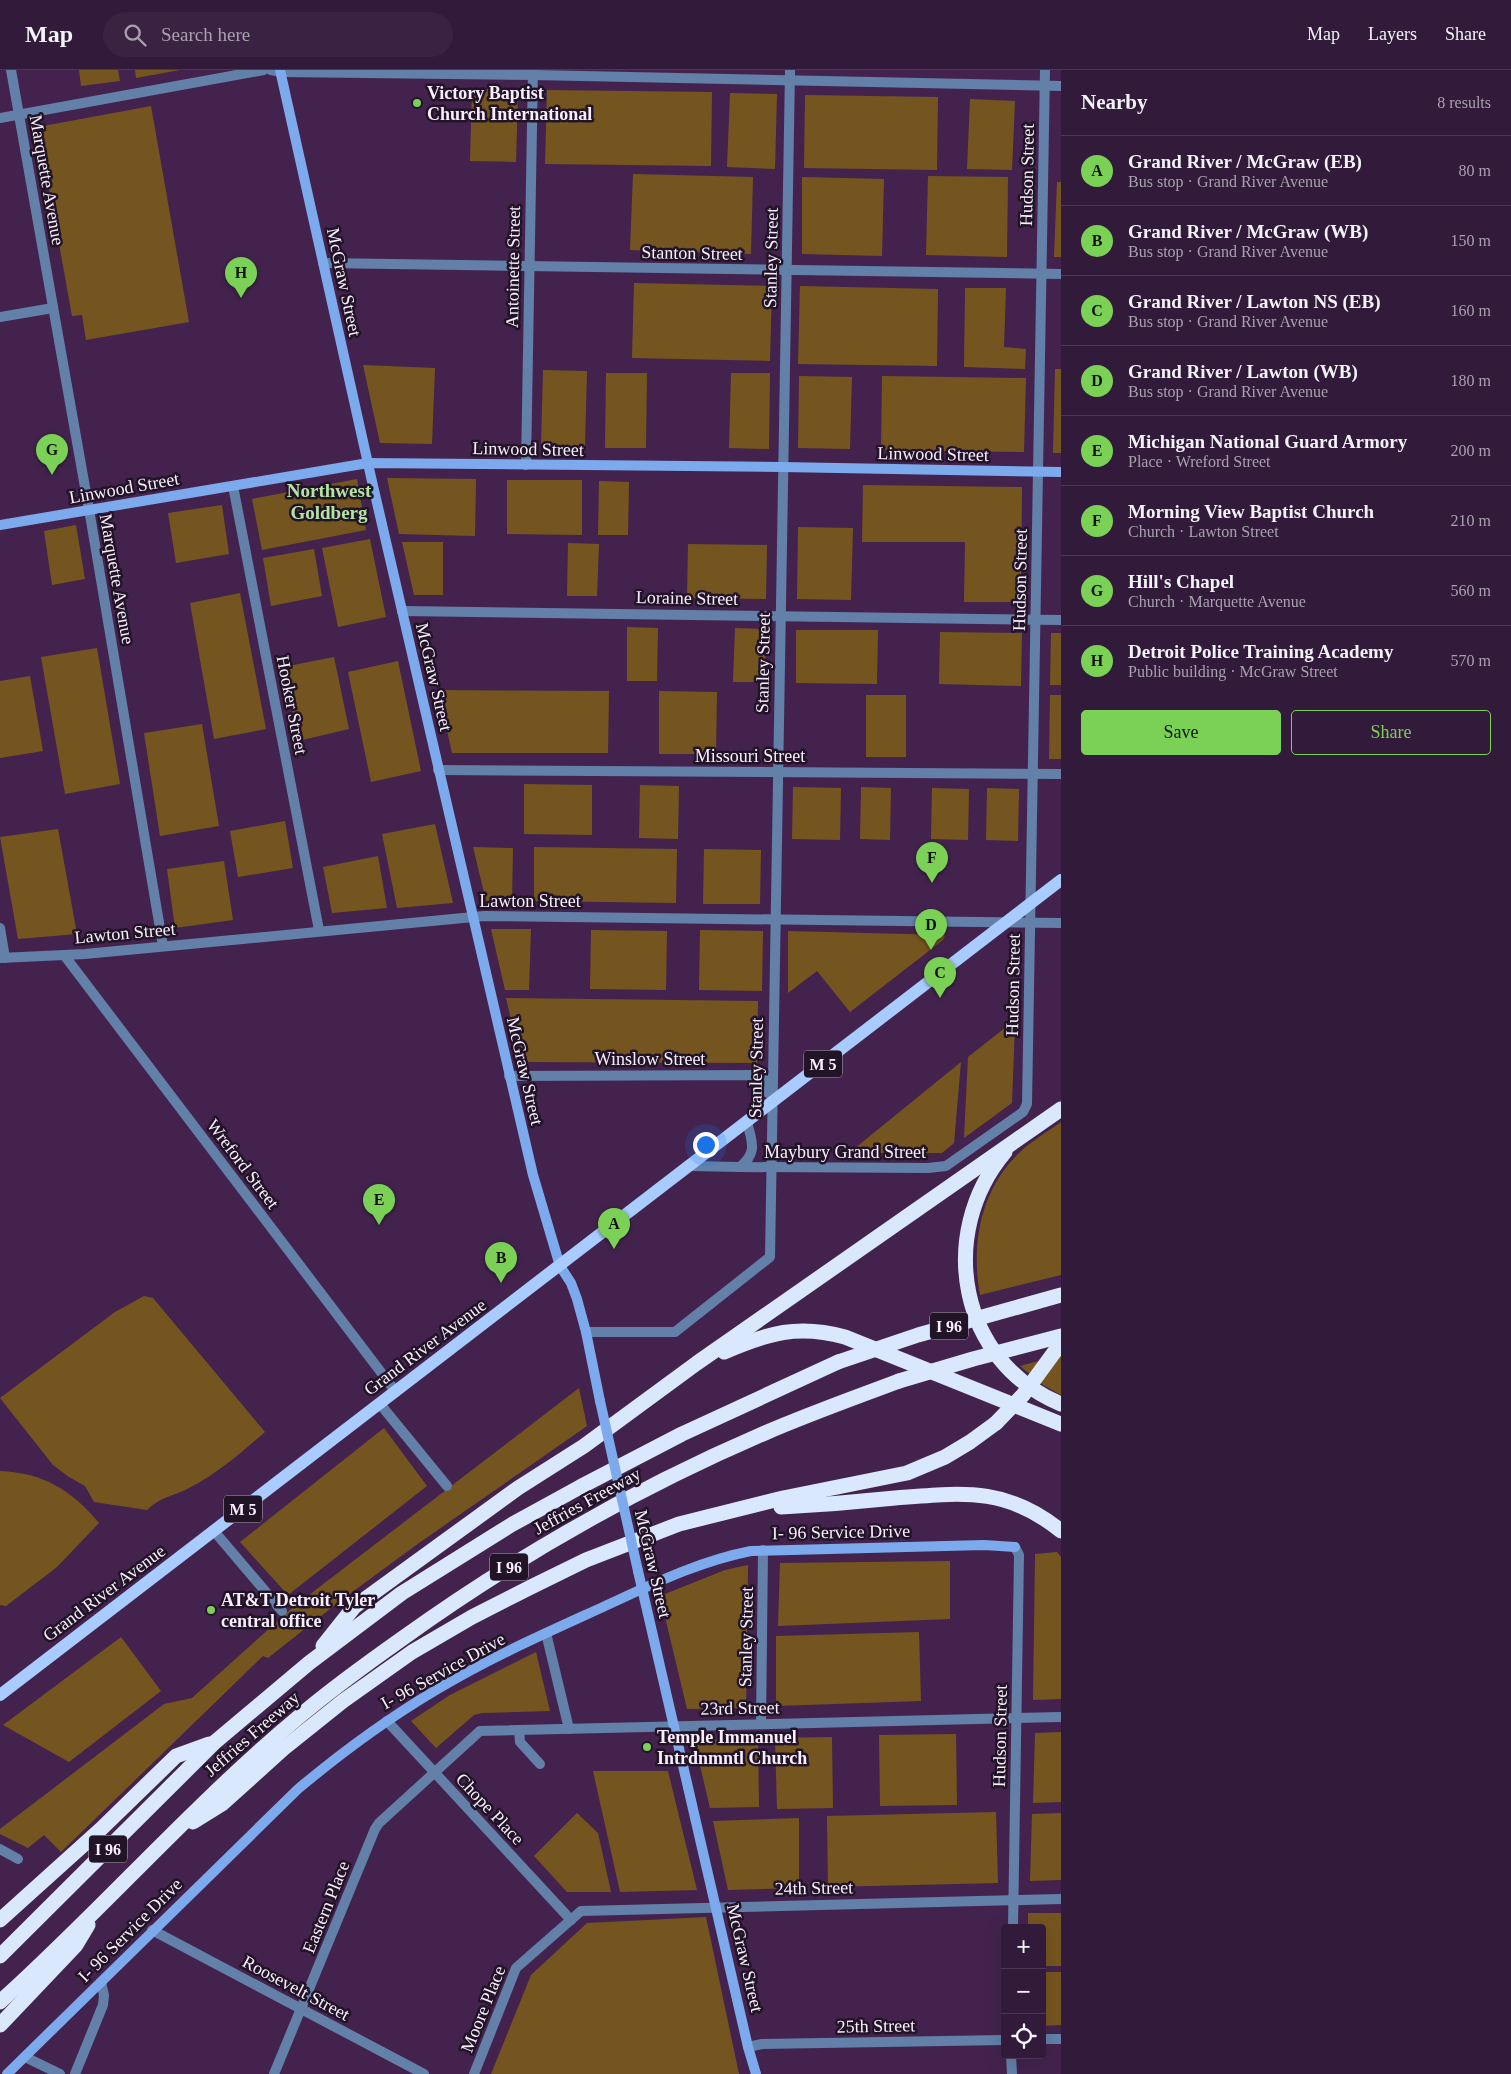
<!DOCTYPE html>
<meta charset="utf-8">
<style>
body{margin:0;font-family:"Times New Roman",serif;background:#3a2342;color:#f1f3f6}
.controls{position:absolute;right:15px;bottom:15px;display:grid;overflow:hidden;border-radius:5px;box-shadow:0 5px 20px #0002}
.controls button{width:45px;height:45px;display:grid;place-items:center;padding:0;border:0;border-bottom:1px solid #4d3854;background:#321a3a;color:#f1f3f6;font:25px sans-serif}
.you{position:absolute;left:705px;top:1074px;width:18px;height:18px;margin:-12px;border:4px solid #fff;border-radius:50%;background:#1a73e8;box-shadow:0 0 0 8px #1a73e833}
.badge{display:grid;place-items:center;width:32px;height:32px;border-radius:50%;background:#7bd156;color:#111;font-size:16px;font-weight:700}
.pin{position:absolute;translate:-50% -41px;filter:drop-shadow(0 1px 2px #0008)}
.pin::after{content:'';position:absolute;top:26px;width:18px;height:15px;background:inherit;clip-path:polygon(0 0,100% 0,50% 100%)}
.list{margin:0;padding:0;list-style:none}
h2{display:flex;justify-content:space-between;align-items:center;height:65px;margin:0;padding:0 20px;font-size:21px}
h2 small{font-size:16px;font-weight:400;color:#a8a1af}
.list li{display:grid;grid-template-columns:32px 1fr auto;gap:15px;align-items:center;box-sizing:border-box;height:70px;padding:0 20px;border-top:1px solid #4d3854}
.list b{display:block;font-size:19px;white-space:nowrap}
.list p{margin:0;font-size:16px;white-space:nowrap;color:#a8a1af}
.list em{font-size:16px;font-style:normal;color:#a8a1af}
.actions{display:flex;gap:10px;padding:15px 20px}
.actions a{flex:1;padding:11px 0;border:1px solid #7bd156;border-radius:5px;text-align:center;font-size:18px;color:#7bd156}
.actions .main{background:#7bd156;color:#111}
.icon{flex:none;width:28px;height:28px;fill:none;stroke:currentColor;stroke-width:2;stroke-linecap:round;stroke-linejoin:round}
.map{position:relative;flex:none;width:1061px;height:2004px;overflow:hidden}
header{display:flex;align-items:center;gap:30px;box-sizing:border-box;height:70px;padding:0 25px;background:#321a3a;border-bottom:1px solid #4d3854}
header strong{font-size:24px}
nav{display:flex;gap:28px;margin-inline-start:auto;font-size:18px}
.search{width:350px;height:45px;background:#3a2342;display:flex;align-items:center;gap:12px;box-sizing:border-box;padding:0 18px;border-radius:28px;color:#a8a1af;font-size:19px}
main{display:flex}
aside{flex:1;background:#321a3a}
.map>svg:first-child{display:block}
.green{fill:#75551f}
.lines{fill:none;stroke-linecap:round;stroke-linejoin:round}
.street{stroke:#6380a9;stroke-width:10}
.secondary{stroke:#7caaed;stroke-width:10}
.primary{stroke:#a8ccff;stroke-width:12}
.highway{stroke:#dae8fd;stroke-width:15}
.secondary-bridge{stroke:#7caaed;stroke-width:10}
.highway-bridge{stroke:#dae8fd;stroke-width:15}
.poi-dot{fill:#7bd156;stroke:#221427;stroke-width:2}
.labels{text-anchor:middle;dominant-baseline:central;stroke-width:5;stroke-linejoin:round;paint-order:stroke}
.shield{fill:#221427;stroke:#b8adbe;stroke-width:1}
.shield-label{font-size:16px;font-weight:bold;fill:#f9eefe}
.poi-label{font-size:18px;font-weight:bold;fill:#f9eefe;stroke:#221427;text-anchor:start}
.street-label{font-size:18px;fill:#f9eefe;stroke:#221427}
.neighbourhood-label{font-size:19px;font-weight:bold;fill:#b4e4a3;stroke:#221427}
</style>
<header>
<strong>Map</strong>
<div class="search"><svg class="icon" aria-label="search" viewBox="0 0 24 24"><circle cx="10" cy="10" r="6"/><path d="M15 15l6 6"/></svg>Search here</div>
<nav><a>Map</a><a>Layers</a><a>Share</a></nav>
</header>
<main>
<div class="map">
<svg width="1061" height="2004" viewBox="0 0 1061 2004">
<rect width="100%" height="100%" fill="#43234d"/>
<!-- green -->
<g class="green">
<path d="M 79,0 L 118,0 L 120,11 L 81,16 Z"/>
<path d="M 135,0 L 180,0 L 136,8 Z"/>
<path d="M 472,19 L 518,20 L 516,92 L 470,91 Z"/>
<path d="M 547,20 L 712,22 L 711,96 L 545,94 Z"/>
<path d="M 730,23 L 777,24 L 775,99 L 727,97 Z"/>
<path d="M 805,25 L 938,27 L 937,100 L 804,98 Z"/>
<path d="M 970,29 L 1015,31 L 1012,100 L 967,99 Z"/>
<path d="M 151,36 L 189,252 L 86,270 L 82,245 L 72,246 L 38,57 Z"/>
<path d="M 633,104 L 753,107 L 751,184 L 630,180 Z"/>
<path d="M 928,106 L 1008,107 L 1007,187 L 926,185 Z"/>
<path d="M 802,107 L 884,109 L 882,186 L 802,184 Z"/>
<path d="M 1057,112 L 1061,112 L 1061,187 L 1054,187 Z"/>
<path d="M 634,213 L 772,216 L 770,291 L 632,288 Z"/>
<path d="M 800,216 L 938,219 L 937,296 L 798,294 Z"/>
<path d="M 965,218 L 1006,218 L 1004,277 L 1026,279 L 1025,299 L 964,297 Z"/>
<path d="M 363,295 L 435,298 L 432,374 L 380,373 Z"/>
<path d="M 1055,299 L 1061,299 L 1061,383 L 1053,383 Z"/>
<path d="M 543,300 L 587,301 L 585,377 L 541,376 Z"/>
<path d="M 606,303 L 647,303 L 646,378 L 605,378 Z"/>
<path d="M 731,303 L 770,303 L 769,379 L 729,378 Z"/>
<path d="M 799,306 L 852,307 L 850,379 L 798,378 Z"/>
<path d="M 882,306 L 1026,308 L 1024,382 L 881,380 Z"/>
<path d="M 387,408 L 476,409 L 475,466 L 399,464 Z"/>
<path d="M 357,409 L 366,460 L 262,480 L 252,429 Z"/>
<path d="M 507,410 L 582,410 L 582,465 L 507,464 Z"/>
<path d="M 599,411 L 629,412 L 628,465 L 598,465 Z"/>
<path d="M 863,415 L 1022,417 L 1021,532 L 964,532 L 965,472 L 862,472 Z"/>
<path d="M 222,435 L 229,484 L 176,493 L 168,443 Z"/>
<path d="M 76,455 L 85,509 L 52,515 L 44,461 Z"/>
<path d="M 798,457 L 853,458 L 851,530 L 797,529 Z"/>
<path d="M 370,469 L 386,547 L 338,557 L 322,478 Z"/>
<path d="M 402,472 L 443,472 L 443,525 L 414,525 Z"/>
<path d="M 568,473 L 599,474 L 597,526 L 567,526 Z"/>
<path d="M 688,474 L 767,475 L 766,529 L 687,528 Z"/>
<path d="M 314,479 L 322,526 L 271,536 L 263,488 Z"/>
<path d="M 240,523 L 266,659 L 214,669 L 190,533 Z"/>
<path d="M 627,557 L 658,558 L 657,611 L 627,611 Z"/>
<path d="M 735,558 L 766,559 L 765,612 L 733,612 Z"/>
<path d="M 796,560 L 878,560 L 877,614 L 796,613 Z"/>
<path d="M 940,562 L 1022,563 L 1021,616 L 939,614 Z"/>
<path d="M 1051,563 L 1061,563 L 1061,615 L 1050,615 Z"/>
<path d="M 97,578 L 120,714 L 65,724 L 41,587 Z"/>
<path d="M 334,587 L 349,659 L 298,671 L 283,597 Z"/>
<path d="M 398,591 L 421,701 L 371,712 L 348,602 Z"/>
<path d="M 30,606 L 43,681 L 0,688 L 0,611 Z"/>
<path d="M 438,620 L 609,621 L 608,683 L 452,683 Z"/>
<path d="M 659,621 L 717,622 L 716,684 L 659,684 Z"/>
<rect x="866" y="625" width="40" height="62"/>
<path d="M 1050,625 L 1061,625 L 1061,689 L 1049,689 Z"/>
<path d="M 202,654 L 219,756 L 160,766 L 144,663 Z"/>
<path d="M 524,714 L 592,715 L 592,765 L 524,764 Z"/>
<path d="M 640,715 L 679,716 L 678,769 L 639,768 Z"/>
<path d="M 793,717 L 841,718 L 840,770 L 792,769 Z"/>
<path d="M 861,717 L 891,718 L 890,770 L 860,769 Z"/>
<path d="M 932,718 L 969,719 L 968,770 L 931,769 Z"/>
<path d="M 987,718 L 1019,719 L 1018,771 L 986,770 Z"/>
<path d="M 285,751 L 293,798 L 238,807 L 230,761 Z"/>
<path d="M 435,754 L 453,833 L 397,838 L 382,764 Z"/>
<path d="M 58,759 L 77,864 L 18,869 L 0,767 Z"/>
<path d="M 473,777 L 513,778 L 512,832 L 486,831 Z"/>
<path d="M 534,777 L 677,779 L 676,833 L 534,831 Z"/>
<path d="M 704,779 L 761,780 L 760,834 L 703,834 Z"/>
<path d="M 378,786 L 387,838 L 332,843 L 323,797 Z"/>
<path d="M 224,791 L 233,850 L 175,858 L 167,799 Z"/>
<path d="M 491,859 L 531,859 L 529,920 L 505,920 Z"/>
<path d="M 591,860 L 667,861 L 666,920 L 590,919 Z"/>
<path d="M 700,860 L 763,861 L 762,921 L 699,920 Z"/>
<path d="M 788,861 L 944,865 L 945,866 L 943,870 L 850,942 L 817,901 L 788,923 Z"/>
<path d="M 506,928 L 758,931 L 757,993 L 521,992 Z"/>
<path d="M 1010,954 L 1015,954 L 1012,1033 L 964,1068 L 968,987 Z"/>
<path d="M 961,992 L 954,1073 L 942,1083 L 849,1083 Z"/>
<path d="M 1061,1052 L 1061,1205 L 980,1225 C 971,1175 980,1121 1018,1084 C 1030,1072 1047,1062 1061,1052 Z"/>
<path d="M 144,1226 L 153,1228 L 265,1362 C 242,1382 218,1403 191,1417 C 173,1427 163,1425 147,1440 L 94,1432 L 85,1416 L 69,1407 L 53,1395 L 0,1328 L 115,1242 Z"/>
<path d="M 1061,1285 L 1061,1325 L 1043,1315 L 1020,1296 Z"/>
<path d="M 579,1318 L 587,1356 L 419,1473 L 340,1531 L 268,1588 L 263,1586 L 61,1782 L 44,1765 L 28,1778 L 0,1764 L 0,1759 L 164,1634 L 192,1628 L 292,1538 Z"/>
<path d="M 384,1358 L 427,1416 L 288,1525 L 240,1472 Z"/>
<path d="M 0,1401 C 44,1403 71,1420 99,1453 L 57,1497 L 6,1536 L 0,1535 Z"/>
<path d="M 1057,1482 L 1061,1487 L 1061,1629 L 1033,1630 L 1035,1484 Z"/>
<path d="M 950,1491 L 950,1549 L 778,1556 L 780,1493 Z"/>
<path d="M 748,1495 L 746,1638 L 687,1639 L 660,1526 L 725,1500 Z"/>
<path d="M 919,1562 L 921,1631 L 776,1636 L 776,1566 Z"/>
<path d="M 121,1567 L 161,1621 L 69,1692 L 3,1655 Z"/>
<path d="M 536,1582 L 550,1641 L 482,1643 L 474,1645 L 436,1678 L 411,1651 L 450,1625 Z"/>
<path d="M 1061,1662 L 1061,1732 L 1033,1733 L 1035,1663 Z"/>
<path d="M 956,1664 L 957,1735 L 880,1736 L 879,1665 Z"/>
<path d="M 832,1667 L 833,1738 L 777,1739 L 775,1668 Z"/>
<path d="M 758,1669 L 759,1737 L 710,1738 L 694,1670 Z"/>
<path d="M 593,1701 L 668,1701 L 697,1820 L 620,1822 Z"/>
<path d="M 996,1742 L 998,1813 L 828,1817 L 827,1746 Z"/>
<path d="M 577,1743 L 598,1763 L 611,1822 L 567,1822 L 534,1786 Z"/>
<path d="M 1061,1743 L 1061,1810 L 1030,1811 L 1032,1744 Z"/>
<path d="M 799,1748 L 799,1818 L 728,1820 L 713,1751 Z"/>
<path d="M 1028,1843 L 1061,1843 L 1061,1896 L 1042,1896 L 1042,1858 L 1028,1858 Z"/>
<path d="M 706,1847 L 739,2004 L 491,2004 L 531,1905 L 587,1853 Z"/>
<path d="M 1042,1902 L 1061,1902 L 1061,1955 L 1042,1956 Z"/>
</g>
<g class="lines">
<!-- street -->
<g class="street">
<path d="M 11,0 L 91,451 L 163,876"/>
<path d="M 271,0 L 281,2 L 533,5 L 1061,16"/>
<path d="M 0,48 L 264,0"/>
<path d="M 323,193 L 1061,204"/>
<path d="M 0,247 L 53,238"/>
<path d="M 526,395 L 533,0"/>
<path d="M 233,416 L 319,860"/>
<path d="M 402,541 L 1061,550"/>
<path d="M 438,700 L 1061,704"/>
<path d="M 0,858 L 5,888"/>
<path d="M 64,885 L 396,1322"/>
<path d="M 0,888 L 85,884 L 484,846 L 1061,853"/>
<path d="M 509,1006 L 758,1005 L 765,1010 L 768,1023"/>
<path d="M 690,1096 L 740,1097 C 758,1082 752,1072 747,1052"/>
<path d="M 740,1097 L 928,1098 L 946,1096 L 1023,1042 L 1027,1034 L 1045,0"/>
<path d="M 586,1262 L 675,1262 L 770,1187 L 790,0"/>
<path d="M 380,1334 L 447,1416"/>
<path d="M 214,1461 L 282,1541"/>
<path d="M 546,1563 L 569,1659"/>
<path d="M 387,1651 L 571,1850"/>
<path d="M 761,1654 L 763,1480"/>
<path d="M 519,1660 L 520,1672 L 540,1694"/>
<path d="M 0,1779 L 18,1789"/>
<path d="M 1013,1858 L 1019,1485 L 1015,1477"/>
<path d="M 152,1860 L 424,2004"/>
<path d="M 1042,1969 L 1061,1969"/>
<path d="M 748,1977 L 762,1974 L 1005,1970"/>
<path d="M 1011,1985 L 1012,2004"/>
<path d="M 25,1987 L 60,2004"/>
<path d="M 75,2004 L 103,1935 L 104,1925 L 101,1912"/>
<path d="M 274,2004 L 375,1759 L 379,1753 L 480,1661 L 1061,1647"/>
<path d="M 474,2004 L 516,1898 L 581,1841 L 1061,1829"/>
</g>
<!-- secondary -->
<g class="secondary">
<path d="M 280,0 L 371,407 L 533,1105 L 560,1196 L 571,1213 L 577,1229 L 586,1262 L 600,1331"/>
<path d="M 0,455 L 368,393 L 782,397 L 1061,402"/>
<path d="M 638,1501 L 748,1977 L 756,2004"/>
<path d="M 7,2004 L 298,1719 C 341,1683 387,1649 436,1620 C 489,1588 546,1563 603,1537 C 651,1515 699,1491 751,1481 L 984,1475 L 1015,1477"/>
</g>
<!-- primary -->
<path class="primary" d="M 0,1625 L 1061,810"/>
<!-- highway -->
<g class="highway">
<path d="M 1005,1082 C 936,1164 959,1292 1061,1334"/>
<path d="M 724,1282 C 768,1263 798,1254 845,1267 L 1061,1354"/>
<path d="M 781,1437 C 819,1435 857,1432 895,1428 C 961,1423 1006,1416 1061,1461"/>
<path d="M 323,1576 L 354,1537 L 518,1418 L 584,1376 L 697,1293 L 1061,1039"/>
<path d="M 193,1752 L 222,1734 L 283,1679 L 343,1631 L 412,1582 L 472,1547 L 533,1516 L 586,1490 L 679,1454 L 783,1428 L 907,1403 L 945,1387 L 970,1372 L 996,1353"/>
<path d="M 0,1850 L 101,1759 L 176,1686 L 209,1674"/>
<path d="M 0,1886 L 215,1672 L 309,1593 L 402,1523 L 511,1455 L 580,1417 L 682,1364 L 838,1292"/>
<path d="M 0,1932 C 103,1839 194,1734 301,1645 C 334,1617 369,1592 403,1568 C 516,1487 637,1418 765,1363 C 809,1344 854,1328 899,1311"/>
<path d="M 0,1955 L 76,1875 L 88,1855"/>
</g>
<!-- secondary-bridge -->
<path class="secondary-bridge" d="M 600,1331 L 638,1501"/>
<!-- highway-bridge -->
<g class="highway-bridge">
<path d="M 838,1292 L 918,1265 L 1061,1225"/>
<path d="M 899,1311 L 973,1289 L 1061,1266"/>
<path d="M 996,1353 L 1023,1325 L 1061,1273"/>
</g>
</g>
<!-- markers -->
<g class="poi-dot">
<circle cx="417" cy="33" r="5"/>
<circle cx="211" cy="1540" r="5"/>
<circle cx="647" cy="1677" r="5"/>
</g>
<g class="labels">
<!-- shield labels -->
<g class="shield">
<rect x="804" y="980.5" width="38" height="27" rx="4"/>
<rect x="930" y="1242.5" width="38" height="27" rx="4"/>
<rect x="224" y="1425.5" width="38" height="27" rx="4"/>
<rect x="490" y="1483.5" width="38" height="27" rx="4"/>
<rect x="89" y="1765.5" width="38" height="27" rx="4"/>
</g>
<g class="shield-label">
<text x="823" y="994">M 5</text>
<text x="949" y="1256">I 96</text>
<text x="243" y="1439">M 5</text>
<text x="509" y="1497">I 96</text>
<text x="108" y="1779">I 96</text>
</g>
<!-- poi labels -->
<g class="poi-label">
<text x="427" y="23">Victory Baptist<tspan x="427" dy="21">Church International</tspan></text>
<text x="221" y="1530">AT&amp;T Detroit Tyler<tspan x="221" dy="21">central office</tspan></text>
<text x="657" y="1667">Temple Immanuel<tspan x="657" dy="21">Intrdnmntl Church</tspan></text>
</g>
<!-- street labels -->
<g class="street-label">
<text transform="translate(1027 105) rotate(-89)">Hudson Street</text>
<text transform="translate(47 110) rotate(80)">Marquette Avenue</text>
<text transform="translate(692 183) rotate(1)">Stanton Street</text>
<text transform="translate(771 188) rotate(-89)">Stanley Street</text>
<text transform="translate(513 197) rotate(-89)">Antoinette Street</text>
<text transform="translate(344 212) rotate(78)">McGraw Street</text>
<text transform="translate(528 379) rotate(1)">Linwood Street</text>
<text transform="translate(933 384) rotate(1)">Linwood Street</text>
<text transform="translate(124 418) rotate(-10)">Linwood Street</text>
<text transform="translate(117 509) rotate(80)">Marquette Avenue</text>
<text transform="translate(1020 510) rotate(-89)">Hudson Street</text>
<text transform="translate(687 528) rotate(1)">Loraine Street</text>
<text transform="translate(763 593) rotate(-89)">Stanley Street</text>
<text transform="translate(434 607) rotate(77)">McGraw Street</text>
<text transform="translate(292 635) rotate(79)">Hooker Street</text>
<text x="750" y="686">Missouri Street</text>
<text x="530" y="831">Lawton Street</text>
<text transform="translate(125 863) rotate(-5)">Lawton Street</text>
<text transform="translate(1013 915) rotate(-89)">Hudson Street</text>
<text x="650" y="989">Winslow Street</text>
<text transform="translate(756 998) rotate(-89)">Stanley Street</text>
<text transform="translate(525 1001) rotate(77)">McGraw Street</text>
<text x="845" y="1082">Maybury Grand Street</text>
<text transform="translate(243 1094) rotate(53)">Wreford Street</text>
<text transform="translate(425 1277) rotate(-37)">Grand River Avenue</text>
<text transform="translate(587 1431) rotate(-29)">Jeffries Freeway</text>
<text transform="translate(841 1462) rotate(-1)">I- 96 Service Drive</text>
<text transform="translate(653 1494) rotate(77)">McGraw Street</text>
<text transform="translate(104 1523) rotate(-37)">Grand River Avenue</text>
<text transform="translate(746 1567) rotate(-89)">Stanley Street</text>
<text transform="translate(443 1601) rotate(-29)">I- 96 Service Drive</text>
<text transform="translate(740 1638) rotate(-1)">23rd Street</text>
<text transform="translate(252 1664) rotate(-41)">Jeffries Freeway</text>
<text transform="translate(1000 1666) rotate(-89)">Hudson Street</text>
<text transform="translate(490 1739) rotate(47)">Chope Place</text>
<text transform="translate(814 1818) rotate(-1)">24th Street</text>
<text transform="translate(326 1837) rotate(-68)">Eastern Place</text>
<text transform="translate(130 1860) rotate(-45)">I- 96 Service Drive</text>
<text transform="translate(745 1888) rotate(77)">McGraw Street</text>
<text transform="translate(296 1918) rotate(28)">Roosevelt Street</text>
<text transform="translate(483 1939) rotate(-68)">Moore Place</text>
<text transform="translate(876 1956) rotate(-1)">25th Street</text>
</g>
<!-- neighbourhood labels -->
<g class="neighbourhood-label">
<text x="329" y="420">Northwest<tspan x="329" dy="22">Goldberg</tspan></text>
</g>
</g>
</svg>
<div class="controls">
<button>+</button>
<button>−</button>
<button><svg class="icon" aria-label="locate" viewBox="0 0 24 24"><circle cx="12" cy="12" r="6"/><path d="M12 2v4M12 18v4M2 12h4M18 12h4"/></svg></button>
</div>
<div class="you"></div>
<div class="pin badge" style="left:614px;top:1179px">A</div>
<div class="pin badge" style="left:501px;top:1213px">B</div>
<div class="pin badge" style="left:940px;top:928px">C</div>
<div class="pin badge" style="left:931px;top:880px">D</div>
<div class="pin badge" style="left:379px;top:1155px">E</div>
<div class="pin badge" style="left:932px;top:813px">F</div>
<div class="pin badge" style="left:52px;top:405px">G</div>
<div class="pin badge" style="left:241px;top:228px">H</div>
</div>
<aside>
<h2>Nearby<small>8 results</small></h2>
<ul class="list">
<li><span class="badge">A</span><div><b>Grand River / McGraw (EB)</b><p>Bus stop · Grand River Avenue</p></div><em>80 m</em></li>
<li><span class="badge">B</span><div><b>Grand River / McGraw (WB)</b><p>Bus stop · Grand River Avenue</p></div><em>150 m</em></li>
<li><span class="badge">C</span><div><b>Grand River / Lawton NS (EB)</b><p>Bus stop · Grand River Avenue</p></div><em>160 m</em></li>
<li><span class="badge">D</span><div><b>Grand River / Lawton (WB)</b><p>Bus stop · Grand River Avenue</p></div><em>180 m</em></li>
<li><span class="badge">E</span><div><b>Michigan National Guard Armory</b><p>Place · Wreford Street</p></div><em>200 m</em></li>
<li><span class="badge">F</span><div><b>Morning View Baptist Church</b><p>Church · Lawton Street</p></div><em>210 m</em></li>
<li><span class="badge">G</span><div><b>Hill's Chapel</b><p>Church · Marquette Avenue</p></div><em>560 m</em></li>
<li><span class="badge">H</span><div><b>Detroit Police Training Academy</b><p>Public building · McGraw Street</p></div><em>570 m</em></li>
</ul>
<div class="actions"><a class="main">Save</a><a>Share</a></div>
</aside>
</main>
